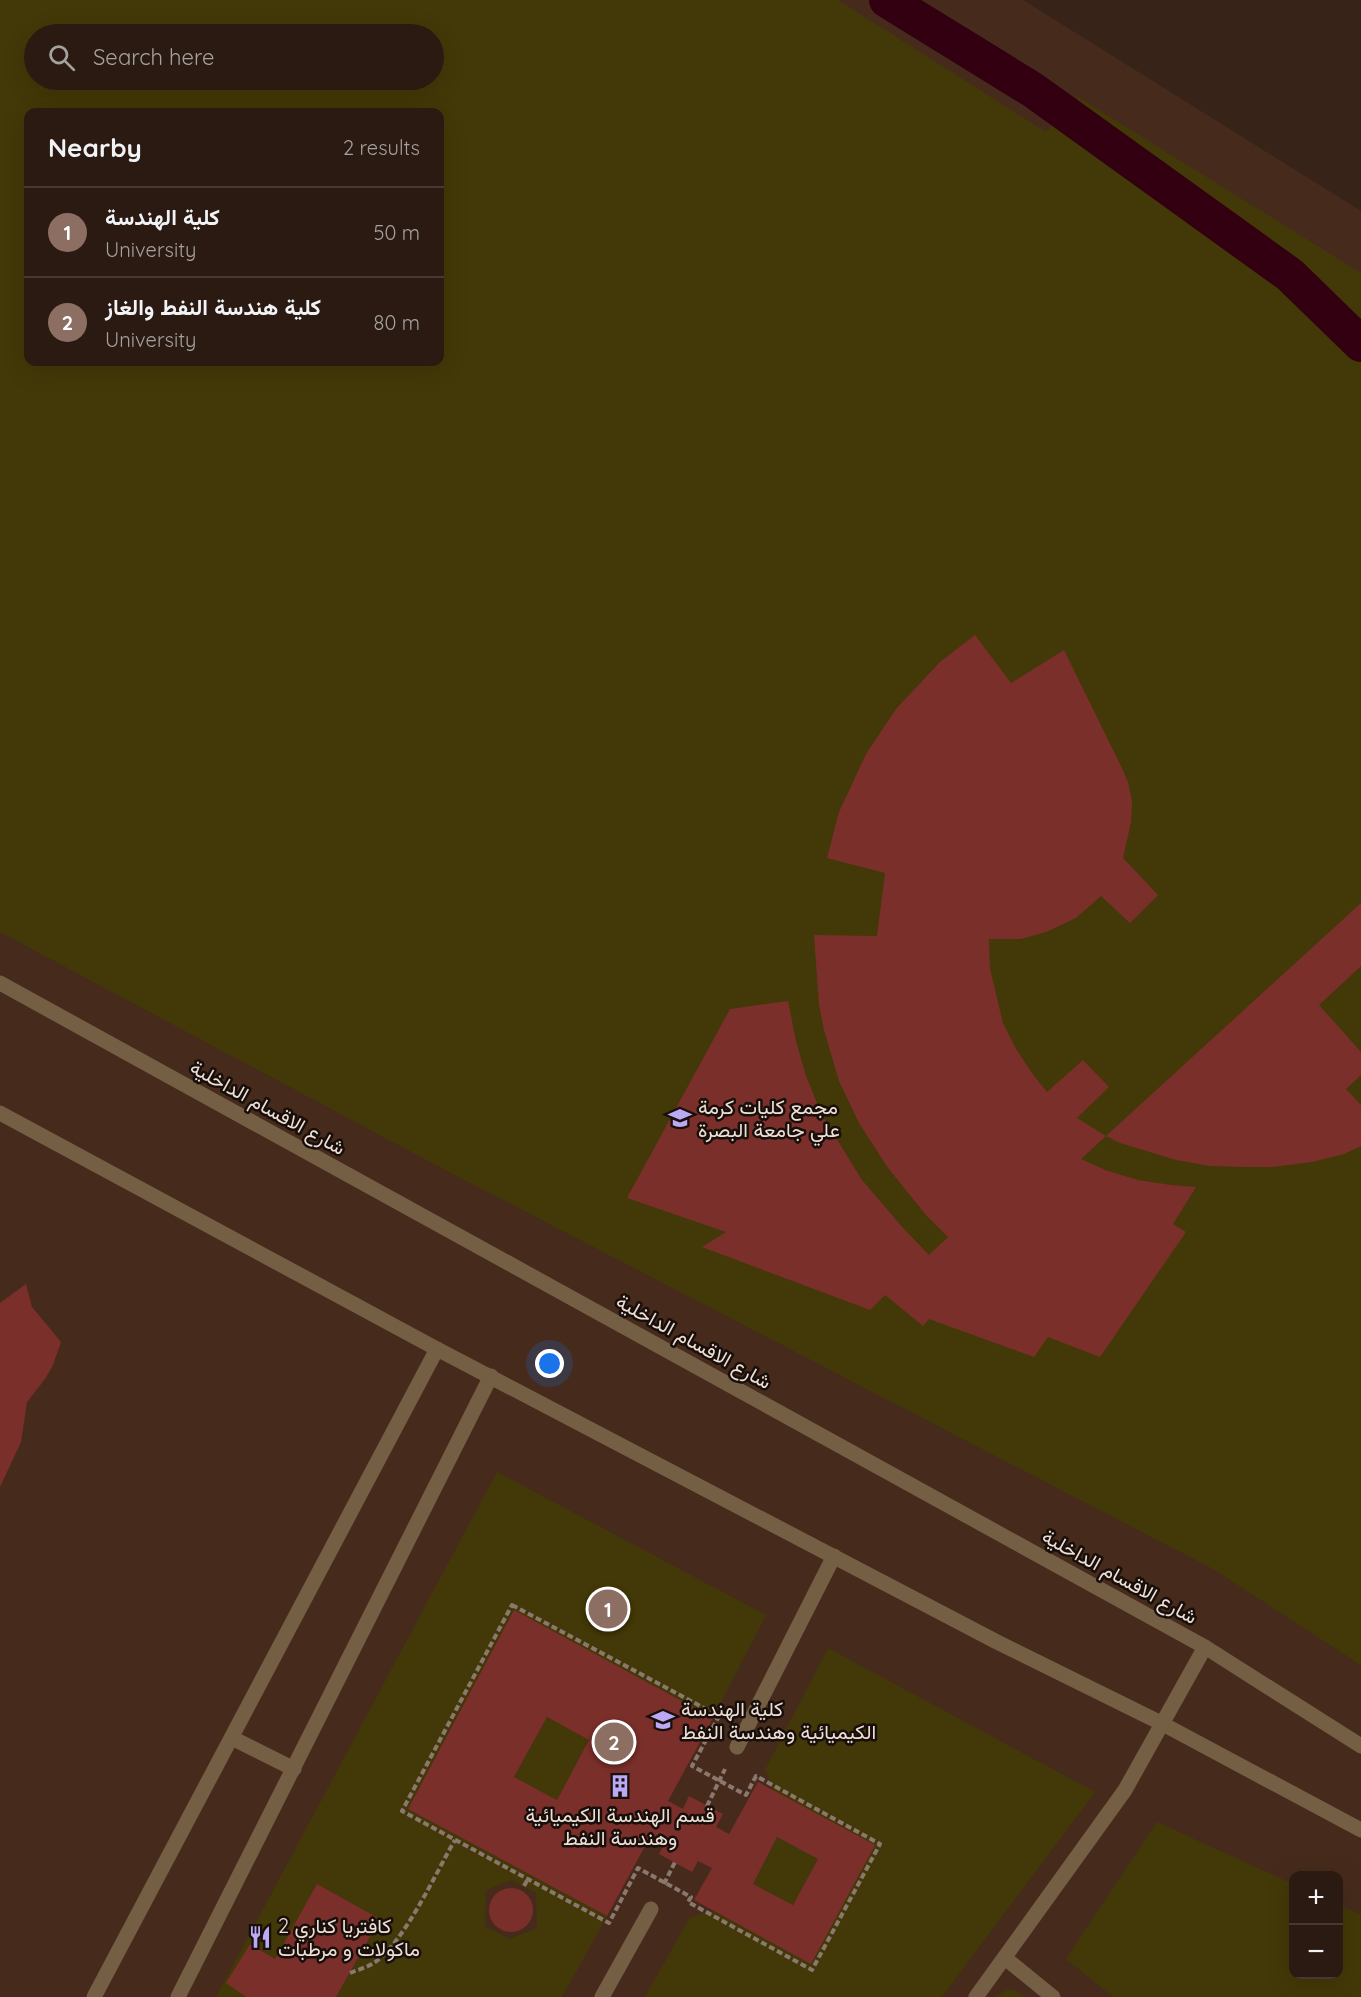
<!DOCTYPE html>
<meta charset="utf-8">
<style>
body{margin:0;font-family:Quicksand,Vazirmatn,sans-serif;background:#362720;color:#f1f3f6}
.controls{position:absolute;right:18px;bottom:18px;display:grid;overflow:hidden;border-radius:12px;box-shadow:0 6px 24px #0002}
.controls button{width:54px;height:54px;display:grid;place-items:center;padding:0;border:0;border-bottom:2px solid #463832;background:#2a1a12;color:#f1f3f6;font:30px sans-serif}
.you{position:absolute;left:550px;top:1364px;width:21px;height:21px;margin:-15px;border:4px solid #fff;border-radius:50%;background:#1a73e8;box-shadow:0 0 0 9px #1a73e833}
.badge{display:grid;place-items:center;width:39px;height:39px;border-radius:50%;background:#0b8043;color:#fff;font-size:20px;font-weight:700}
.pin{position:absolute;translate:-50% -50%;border:3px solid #fff;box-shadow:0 2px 6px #0006}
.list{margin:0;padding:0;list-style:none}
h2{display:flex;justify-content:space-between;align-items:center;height:78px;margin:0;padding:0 24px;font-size:26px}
h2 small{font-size:20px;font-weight:400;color:#a5a19f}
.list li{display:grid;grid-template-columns:39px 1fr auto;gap:18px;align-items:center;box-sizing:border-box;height:90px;padding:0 24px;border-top:2px solid #463832}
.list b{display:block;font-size:22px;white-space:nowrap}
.list p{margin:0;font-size:20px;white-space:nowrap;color:#a5a19f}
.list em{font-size:20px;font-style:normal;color:#a5a19f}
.icon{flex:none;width:33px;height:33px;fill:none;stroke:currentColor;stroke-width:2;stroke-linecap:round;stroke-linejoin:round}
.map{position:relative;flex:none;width:1361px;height:1997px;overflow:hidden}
.search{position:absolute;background:#2a1a12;box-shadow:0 6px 24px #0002;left:24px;top:24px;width:420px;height:66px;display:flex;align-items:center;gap:15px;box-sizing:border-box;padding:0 21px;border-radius:33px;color:#a5a19f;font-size:22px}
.panel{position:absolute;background:#2a1a12;box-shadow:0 6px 24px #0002;left:24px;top:108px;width:420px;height:258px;border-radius:12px}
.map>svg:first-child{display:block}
.built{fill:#462b1c;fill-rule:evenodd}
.green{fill:#433807;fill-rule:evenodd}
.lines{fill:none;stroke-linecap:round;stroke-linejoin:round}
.canal{stroke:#320011;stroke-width:36}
.building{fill:#7b2f2a;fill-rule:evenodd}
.path{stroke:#8a786e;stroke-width:4;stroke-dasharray:6 3;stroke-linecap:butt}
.minor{stroke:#745f44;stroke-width:15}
.labels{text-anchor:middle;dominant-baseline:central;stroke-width:5;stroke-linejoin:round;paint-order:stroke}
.poi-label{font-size:20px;fill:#eddfd7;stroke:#180f0a;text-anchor:start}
.street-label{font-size:20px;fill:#eddfd7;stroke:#180f0a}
</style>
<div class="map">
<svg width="1361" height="1997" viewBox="0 0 1361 1997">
<rect width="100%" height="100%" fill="#382318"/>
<!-- built -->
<path class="built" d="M 0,0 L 1023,0 L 1361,211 L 1361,1997 L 0,1997 ZM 34,34 L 434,34 L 434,80 L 34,80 ZM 28,112 L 440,112 L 440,362 L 28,362 ZM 1294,1876 L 1338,1876 L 1338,1974 L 1294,1974 Z"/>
<!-- green -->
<g class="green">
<path d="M 0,0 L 838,0 L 1046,132 L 1078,97 L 1361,273 L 1361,1665 L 1213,1569 L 432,1163 L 0,932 ZM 34,34 L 434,34 L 434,80 L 34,80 ZM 28,112 L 440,112 L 440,362 L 28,362 Z"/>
<path d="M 497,1472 L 766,1615 L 713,1718 L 513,1611 L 408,1809 L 607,1916 L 562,1997 L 336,1997 L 380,1919 L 317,1884 L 275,1959 L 250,1944 L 227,1983 L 246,1997 L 216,1997 ZM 512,1880 L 536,1893 L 537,1928 L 510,1939 L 485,1926 L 486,1890 Z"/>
<path d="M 828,1648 L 1095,1792 L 942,1997 L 645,1997 L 690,1917 L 713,1911 L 811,1963 L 874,1845 L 774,1791 L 765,1770 Z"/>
<path d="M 547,1717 L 589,1740 L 557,1800 L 514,1777 Z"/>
<path d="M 1157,1822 L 1293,1884 L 1294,1974 L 1338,1974 L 1339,1905 L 1361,1915 L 1361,1997 L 1113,1997 L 1066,1959 Z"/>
<path d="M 777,1837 L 818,1859 L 793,1905 L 753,1884 Z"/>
<path d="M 1008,1990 L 1014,1990 L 1025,1997 L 993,1997 Z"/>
</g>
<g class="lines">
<!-- canal -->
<path class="canal" d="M 887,0 L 1033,90 L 1290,275 L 1361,344"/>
</g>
<!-- building -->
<g class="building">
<path d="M 975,635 L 1011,683 L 1064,650 L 1121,766 L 1128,782 L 1132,801 L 1131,822 L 1123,858 L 1158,895 L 1130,923 L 1101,896 L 1076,918 L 1046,932 L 1021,939 L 989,939 L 990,969 L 1003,1023 L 1016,1049 L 1034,1076 L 1047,1092 L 1083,1060 L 1109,1087 L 1077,1118 L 1106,1136 L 1081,1159 L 1105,1170 L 1138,1180 L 1171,1185 L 1196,1187 L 1173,1224 L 1186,1232 L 1100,1357 L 1048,1337 L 1034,1357 L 929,1319 L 923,1326 L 885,1295 L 870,1310 L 702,1247 L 726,1232 L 627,1198 L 730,1009 L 788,1001 L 796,1041 L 806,1076 L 822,1115 L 862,1180 L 904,1229 L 929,1255 L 948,1237 L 926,1215 L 888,1168 L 859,1123 L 839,1081 L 824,1030 L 819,1005 L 814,935 L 877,936 L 885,873 L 827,858 L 839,812 L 866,754 L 896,709 L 940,662 Z"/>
<path d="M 1361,903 L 1361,966 L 1319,1005 L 1361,1052 L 1361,1075 L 1346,1089 L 1361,1105 L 1361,1146 L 1344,1154 L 1312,1162 L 1272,1167 L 1244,1167 L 1210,1166 L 1176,1160 L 1120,1143 L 1106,1136 Z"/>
<path d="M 26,1284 L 32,1307 L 61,1342 L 53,1365 L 45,1379 L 27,1402 L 21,1442 L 0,1487 L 0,1303 Z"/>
<path d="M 514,1610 L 713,1718 L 668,1801 L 683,1809 L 689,1796 L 723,1814 L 716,1827 L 729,1834 L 758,1782 L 875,1845 L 811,1964 L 694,1900 L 712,1868 L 698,1861 L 692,1872 L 659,1854 L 665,1842 L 651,1835 L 607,1916 L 408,1809 ZM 547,1717 L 589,1740 L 557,1800 L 514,1777 ZM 777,1837 L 818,1859 L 793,1905 L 753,1884 Z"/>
<path d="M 317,1884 L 380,1919 L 336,1997 L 246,1997 L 226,1983 L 250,1944 L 275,1959 Z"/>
<circle cx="511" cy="1910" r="22"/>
</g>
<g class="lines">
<!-- path -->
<g class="path">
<path d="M 512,1605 L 719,1716 L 692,1766 L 746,1795 L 756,1776 L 880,1844 L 812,1970 L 688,1902 L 691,1897 L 638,1868 L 609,1923 L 402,1811 Z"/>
<path d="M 707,1806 L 725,1769"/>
<path d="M 664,1884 L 675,1862"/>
<path d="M 524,1886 L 528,1879"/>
<path d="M 350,1973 C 357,1970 365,1968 372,1964 C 403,1946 436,1872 455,1840"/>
</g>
<!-- minor -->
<g class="minor">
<path d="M 0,983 L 1205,1647 L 1361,1746"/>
<path d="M 0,1113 L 437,1349 L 997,1642 L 1161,1723 L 1361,1830"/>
<path d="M 232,1738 L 294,1769"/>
<path d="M 737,1747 L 834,1556"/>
<path d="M 1005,1958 L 1053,1997"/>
<path d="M 94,1997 L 437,1349"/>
<path d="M 178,1997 L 491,1376"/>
<path d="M 602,1997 L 651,1909"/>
<path d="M 976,1997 L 1125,1790 L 1205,1647"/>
</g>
</g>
<!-- icons -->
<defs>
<g id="university-bare" transform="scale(1.8)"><path d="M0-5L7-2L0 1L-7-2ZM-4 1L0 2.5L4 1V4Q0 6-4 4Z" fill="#bca9f5" stroke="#180f0a" stroke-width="2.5" paint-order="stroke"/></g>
<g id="building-bare" transform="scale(1.8)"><path d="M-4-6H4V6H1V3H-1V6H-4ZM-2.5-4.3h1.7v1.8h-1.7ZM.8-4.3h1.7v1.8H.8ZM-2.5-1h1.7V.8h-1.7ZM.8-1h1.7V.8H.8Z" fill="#bca9f5" stroke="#180f0a" stroke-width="2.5" paint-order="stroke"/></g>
<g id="restaurant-bare" transform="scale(1.8)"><path d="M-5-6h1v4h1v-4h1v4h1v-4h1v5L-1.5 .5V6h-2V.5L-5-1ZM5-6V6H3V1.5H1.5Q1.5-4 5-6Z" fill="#bca9f5" stroke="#180f0a" stroke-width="2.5" paint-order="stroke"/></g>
</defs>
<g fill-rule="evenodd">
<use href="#university-bare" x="680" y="1118"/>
<use href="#university-bare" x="663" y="1720"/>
<use href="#building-bare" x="620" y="1786"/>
<use href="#restaurant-bare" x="260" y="1937"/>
</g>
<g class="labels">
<!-- poi labels -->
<g class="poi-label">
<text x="698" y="1106">مجمع كليات كرمة<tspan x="698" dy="23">علي جامعة البصرة</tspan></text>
<text x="681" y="1708">كلية الهندسة<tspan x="681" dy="23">الكيميائية وهندسة النفط</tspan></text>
<text x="620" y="1814" text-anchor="middle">قسم الهندسة الكيميائية<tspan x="620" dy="23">وهندسة النفط</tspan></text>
<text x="278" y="1925">كافتريا كناري 2<tspan x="278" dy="23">ماكولات و مرطبات</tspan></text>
</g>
<!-- street labels -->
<g class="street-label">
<text transform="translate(268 1107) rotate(29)">شارع الاقسام الداخلية</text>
<text transform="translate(694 1341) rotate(29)">شارع الاقسام الداخلية</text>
<text transform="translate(1120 1576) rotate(29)">شارع الاقسام الداخلية</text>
</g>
</g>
</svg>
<div class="controls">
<button>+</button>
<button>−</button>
</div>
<div class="you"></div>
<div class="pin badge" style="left:608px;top:1609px;background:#8d6e63">1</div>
<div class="pin badge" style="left:614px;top:1742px;background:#8d6e63">2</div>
<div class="search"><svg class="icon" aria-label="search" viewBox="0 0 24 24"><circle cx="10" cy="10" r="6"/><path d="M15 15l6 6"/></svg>Search here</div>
<section class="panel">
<h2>Nearby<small>2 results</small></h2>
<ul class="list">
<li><span class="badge" style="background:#8d6e63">1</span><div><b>كلية الهندسة</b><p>University</p></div><em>50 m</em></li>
<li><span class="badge" style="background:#8d6e63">2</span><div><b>كلية هندسة النفط والغاز</b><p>University</p></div><em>80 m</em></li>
</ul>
</section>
</div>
